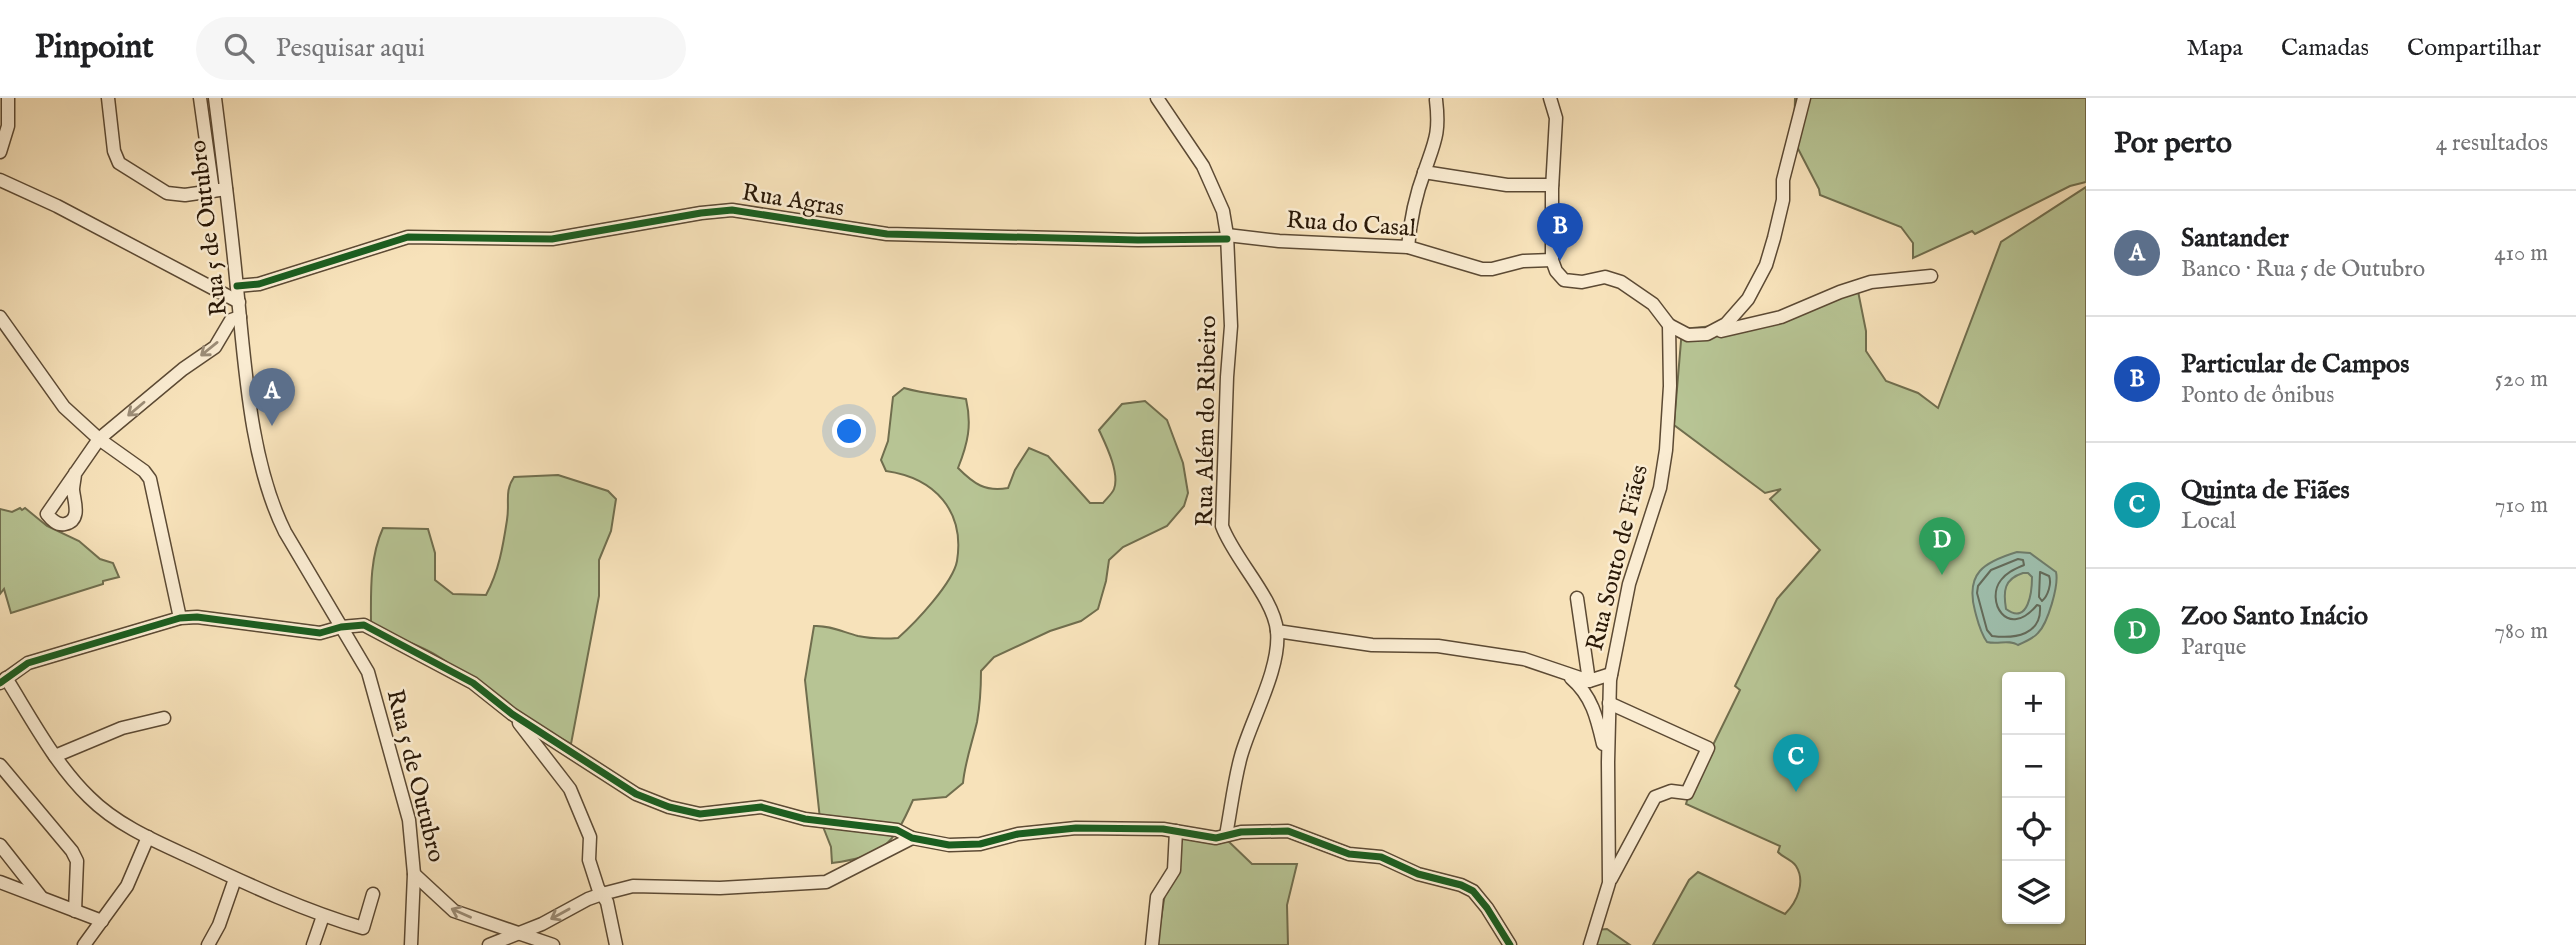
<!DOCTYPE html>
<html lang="pt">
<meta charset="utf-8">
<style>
body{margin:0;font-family:"IM FELL English",serif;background:#f6f6f6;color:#202124}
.controls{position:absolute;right:21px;bottom:21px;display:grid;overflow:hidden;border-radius:7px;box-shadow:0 2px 5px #0004}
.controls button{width:63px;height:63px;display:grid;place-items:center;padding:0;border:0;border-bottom:2px solid #e0e0e0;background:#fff;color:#202124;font:35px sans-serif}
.you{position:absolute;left:850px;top:334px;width:24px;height:24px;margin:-18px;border:5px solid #fff;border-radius:50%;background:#1a73e8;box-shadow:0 0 0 10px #1a73e833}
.badge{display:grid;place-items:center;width:46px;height:46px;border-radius:50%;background:#8f2418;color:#fff;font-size:23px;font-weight:700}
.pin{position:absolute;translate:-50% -58px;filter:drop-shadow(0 2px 4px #0008)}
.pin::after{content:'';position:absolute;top:37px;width:24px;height:21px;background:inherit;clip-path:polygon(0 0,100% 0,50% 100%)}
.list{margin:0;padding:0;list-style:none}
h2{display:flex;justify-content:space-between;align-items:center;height:91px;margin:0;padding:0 28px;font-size:30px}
h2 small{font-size:23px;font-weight:400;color:#757577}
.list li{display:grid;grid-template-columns:46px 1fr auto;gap:21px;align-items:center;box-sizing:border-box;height:126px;padding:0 28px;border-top:2px solid #e0e0e0}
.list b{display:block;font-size:26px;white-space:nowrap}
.list p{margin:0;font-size:23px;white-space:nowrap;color:#757577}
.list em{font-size:23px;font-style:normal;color:#757577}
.icon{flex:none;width:38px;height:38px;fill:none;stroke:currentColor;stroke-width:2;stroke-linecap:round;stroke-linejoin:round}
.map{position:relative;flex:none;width:2086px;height:847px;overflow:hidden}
header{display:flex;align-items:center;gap:42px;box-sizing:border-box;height:98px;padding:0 35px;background:#fff;border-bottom:2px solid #e0e0e0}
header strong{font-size:33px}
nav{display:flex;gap:38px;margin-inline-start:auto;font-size:24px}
.search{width:490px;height:63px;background:#f6f6f6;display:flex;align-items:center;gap:18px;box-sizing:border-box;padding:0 24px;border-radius:38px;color:#757577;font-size:26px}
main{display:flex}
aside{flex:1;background:#fff}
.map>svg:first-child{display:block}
.green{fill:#b7c494;stroke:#706e4e;stroke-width:2;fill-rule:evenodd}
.water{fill:#9ebeac;stroke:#6f7c6a;stroke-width:2;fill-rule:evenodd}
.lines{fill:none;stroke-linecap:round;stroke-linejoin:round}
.shore{stroke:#646b5a;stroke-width:2}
.minor-casing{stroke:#5c4a34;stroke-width:15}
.minor{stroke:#faecd2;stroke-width:12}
.cycleway-casing{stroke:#faecd2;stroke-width:11}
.cycleway{stroke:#1b5e20;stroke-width:7}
.oneway{stroke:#9c8d77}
.labels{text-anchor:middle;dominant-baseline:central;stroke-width:5;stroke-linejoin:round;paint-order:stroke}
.street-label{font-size:24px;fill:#291807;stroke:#faecd2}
</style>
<header>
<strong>Pinpoint</strong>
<div class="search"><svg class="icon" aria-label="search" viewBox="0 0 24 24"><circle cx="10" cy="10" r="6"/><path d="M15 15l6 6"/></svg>Pesquisar aqui</div>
<nav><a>Mapa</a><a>Camadas</a><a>Compartilhar</a></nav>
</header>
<main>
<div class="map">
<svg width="2086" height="847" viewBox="0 0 2086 847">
<rect width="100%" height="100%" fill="#f7e2ba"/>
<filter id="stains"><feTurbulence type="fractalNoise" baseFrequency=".00286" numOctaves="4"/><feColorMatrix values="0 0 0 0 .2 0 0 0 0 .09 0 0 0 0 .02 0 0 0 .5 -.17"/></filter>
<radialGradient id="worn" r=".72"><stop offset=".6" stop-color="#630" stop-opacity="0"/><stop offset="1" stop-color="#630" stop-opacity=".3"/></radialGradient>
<!-- green -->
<g class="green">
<path d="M 1795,0 L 2086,0 L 2086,84 L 2070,88 L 1975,136 L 1972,133 L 1913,160 L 1913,145 L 1901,129 L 1820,97 L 1819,91 L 1794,43 Z"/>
<path d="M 2086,89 L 2086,847 L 1653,847 L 1689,782 L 1698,774 L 1785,816 C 1797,804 1806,784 1796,768 C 1791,761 1783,760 1778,754 L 1780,748 L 1686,706 L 1689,696 L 1740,592 L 1735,588 L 1777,501 L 1820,452 L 1770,401 L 1781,391 L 1765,395 L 1674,327 L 1682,231 L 1780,222 L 1858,193 L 1866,233 L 1866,253 L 1886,283 L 1918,295 L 1938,310 L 2001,144 ZM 2007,579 L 2060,579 L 2060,821 L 2007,821 Z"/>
<path d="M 904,290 C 924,296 945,297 966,301 C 972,327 968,345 958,370 C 974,386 985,394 1008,390 L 1015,372 L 1029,350 L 1048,358 L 1090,405 L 1103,405 C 1106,401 1112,396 1114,391 C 1120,375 1106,347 1099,332 L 1122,306 L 1145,303 L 1167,322 L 1183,365 L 1188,395 L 1184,408 L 1167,428 L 1123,449 L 1109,462 L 1106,483 L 1098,511 L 1081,523 L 1050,533 L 994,559 L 981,573 C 981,590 980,607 977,624 C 972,645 965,664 963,685 L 946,699 L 913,702 C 893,748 882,758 832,765 L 831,749 L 820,721 L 805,582 L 814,528 C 829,527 843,534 858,538 C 872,541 884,541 898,540 C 915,525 953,485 957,463 C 965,413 935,380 886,373 L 881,362 L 888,343 L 893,299 Z"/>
<path d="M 558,377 L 608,393 L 616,401 L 611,433 L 599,462 L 599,498 L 571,646 C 523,621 482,585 436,557 C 416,545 392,538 371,529 C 371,496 369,461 383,430 L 428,431 L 435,455 L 435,482 L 453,496 L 486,497 C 499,473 503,448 507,422 C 510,404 504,394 514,379 Z"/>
<path d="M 20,410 L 22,412 L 25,410 L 47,428 L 79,443 L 100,461 L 113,465 L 119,479 L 103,483 L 103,486 L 11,515 L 4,491 L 0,496 L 0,411 L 12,414 Z"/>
<path d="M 1174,737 L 1225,740 L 1252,766 L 1297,766 L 1287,807 L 1288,847 L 1157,847 Z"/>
<path d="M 1607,831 L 1630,847 L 1590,847 L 1595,832 Z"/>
</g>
<!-- water -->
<path class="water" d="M 2017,454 L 2030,455 L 2056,474 C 2059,487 2048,525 2038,535 C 2034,540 2025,544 2018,547 C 2009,541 1998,547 1987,544 C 1980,534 1978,524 1975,513 C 1965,475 1984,464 2017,454 ZM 2023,475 L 2028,475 L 2032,479 C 2032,492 2029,528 2006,511 C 2003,493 2004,481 2023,475 Z"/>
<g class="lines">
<!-- shore -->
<g class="shore">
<path d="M 2018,461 L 2023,462 L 2024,467 C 2015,471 2007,474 2001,482 C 1985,502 2007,543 2037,507 L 2040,508 C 2042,537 2015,541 1992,538 L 1987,532 L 1977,495 L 1978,488 L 1991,472 Z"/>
<path d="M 2040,474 L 2049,478 C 2052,485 2048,498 2042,503 L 2039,499 Z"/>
</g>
<!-- minor casing -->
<g class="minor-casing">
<g id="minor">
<path d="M 108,0 L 114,53 L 119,65 L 167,95 L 185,97 L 226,91"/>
<path d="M 200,0 L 213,93"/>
<path d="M 215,0 C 223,63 231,127 237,190 C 245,267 250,364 285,434 L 368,574 L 409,722 L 414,776 L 411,847"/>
<path d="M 1157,0 L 1203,68 L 1223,113 L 1227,137 L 1231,228 L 1227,279 L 1222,428 C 1234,461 1274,500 1277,533 C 1281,570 1251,622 1241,658 C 1234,683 1231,711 1226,737"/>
<path d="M 1550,0 L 1556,20 L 1552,91 L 1552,162 L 1556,173 L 1564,182 L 1582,184 L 1605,179 L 1621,184 L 1653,206 L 1669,227 L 1670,288 L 1666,352 L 1660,390 L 1629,486 L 1610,582 L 1608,664 L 1609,785 L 1590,847"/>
<path d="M 0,54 L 8,28 L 8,0"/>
<path d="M 1424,74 L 1507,87 L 1552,87"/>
<path d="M 0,82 L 57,108 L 239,204"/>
<path d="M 1227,137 L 1279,143 L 1408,149 L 1482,171 L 1492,171 L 1523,163 L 1552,162"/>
<path d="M 1408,149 C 1410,124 1416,96 1425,72 C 1435,43 1440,35 1436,2"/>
<path d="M 237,188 L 259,186 L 408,139 L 552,141 L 701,115 L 732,112 L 887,136 L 1138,142 L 1227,141"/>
<path d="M 0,219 L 64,309 L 99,341 L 144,373 L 150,381 L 180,520"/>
<path d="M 1669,227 L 1688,237 L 1707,236 L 1726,226 L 1748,201 L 1766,167 L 1774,140 L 1783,102 L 1783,82 L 1804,0"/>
<path d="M 1721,233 L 1781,219 L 1840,194 L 1871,184 L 1931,178"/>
<path d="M 75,375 C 75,380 73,387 73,392 C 74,403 82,422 65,426 C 57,428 51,421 47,416 L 99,341 L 183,271 L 215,249 L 231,222 L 240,219"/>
<path d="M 1577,500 L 1589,583"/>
<path d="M 1277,533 L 1372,547 L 1438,548 L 1524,561 L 1589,583 L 1611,576"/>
<path d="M 6,580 C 31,620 55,666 89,699 C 118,728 157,744 194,761 C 249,787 305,813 363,830 L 373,796"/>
<path d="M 1571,580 C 1592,598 1597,620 1603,646"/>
<path d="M 0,585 L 28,565 L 180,520 L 197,519 L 320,535 L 341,529 L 364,527 L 473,585 L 512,616 L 636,696 L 669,709 L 700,716 L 761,709 L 805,721 L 897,732 L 912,740 L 949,747 L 980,746 L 1018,736 L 1076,730 L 1163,731 L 1216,740 L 1241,734 L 1288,733 L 1349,756 L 1381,759 L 1418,776 L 1461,787 L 1473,793 L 1487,810 L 1510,847"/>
<path d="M 1609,605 L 1708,650 L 1687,695 L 1671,693 L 1655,699 L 1611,781"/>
<path d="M 519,625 L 570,691 L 590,739 L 589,762 L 598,790 L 607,804 L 616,847"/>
<path d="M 55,658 L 122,630 L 164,620"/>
<path d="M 0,667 L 72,753 L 77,763 L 75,813"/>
<path d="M 0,747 L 41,799"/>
<path d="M 414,776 L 454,813 L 553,847"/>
<path d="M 0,784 L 102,823"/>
<path d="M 84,847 L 127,788 L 148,739"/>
<path d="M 208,847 L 219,827 L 235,781"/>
<path d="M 313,847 L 323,818"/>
<path d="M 489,847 L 542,826 L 588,801 L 602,796 L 633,788 L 720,790 L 826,784 L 912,740"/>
<path d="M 1152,847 L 1157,799 L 1174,772 L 1176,733"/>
</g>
</g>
<!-- minor -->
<use href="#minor" class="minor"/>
<!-- cycleway casing -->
<g class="cycleway-casing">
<g id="cycleway">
<path d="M 237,188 L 259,186 L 408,139 L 552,141 L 701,115 L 732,112 L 887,136 L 1138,142 L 1227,141"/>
<path d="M 0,585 L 28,565 L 180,520 L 197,519 L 320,535 L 341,529 L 364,527 L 473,585 L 512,616 L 636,696 L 669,709 L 700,716 L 761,709 L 805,721 L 897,732 L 912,740 L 949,747 L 980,746 L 1018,736 L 1076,730 L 1163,731 L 1216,740 L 1241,734 L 1288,733 L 1349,756 L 1381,759 L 1418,776 L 1461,787 L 1473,793 L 1487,810 L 1510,847"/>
</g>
</g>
<!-- cycleway -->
<use href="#cycleway" class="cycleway"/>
</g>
<!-- one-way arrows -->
<defs><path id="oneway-shaft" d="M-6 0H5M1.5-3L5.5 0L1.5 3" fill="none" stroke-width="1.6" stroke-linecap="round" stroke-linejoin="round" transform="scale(1.75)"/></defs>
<g class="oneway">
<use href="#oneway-shaft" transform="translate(209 251) rotate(141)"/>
<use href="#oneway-shaft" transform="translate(136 311) rotate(140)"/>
<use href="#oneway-shaft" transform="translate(461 815) rotate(-156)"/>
<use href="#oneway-shaft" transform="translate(560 816) rotate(151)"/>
</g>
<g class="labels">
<!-- street labels -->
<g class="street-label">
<text transform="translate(793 103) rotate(9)">Rua Agras</text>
<text transform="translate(1351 127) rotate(4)">Rua do Casal</text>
<text transform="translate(209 130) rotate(-97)">Rua 5 de Outubro</text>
<text transform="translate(1207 323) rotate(-89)">Rua Além do Ribeiro</text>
<text transform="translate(1618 460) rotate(-76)">Rua Souto de Fiães</text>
<text transform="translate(415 678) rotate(76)">Rua 5 de Outubro</text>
</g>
</g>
<rect width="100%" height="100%" filter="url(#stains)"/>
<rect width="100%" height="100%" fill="url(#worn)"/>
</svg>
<div class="controls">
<button>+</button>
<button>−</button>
<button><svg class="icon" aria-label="locate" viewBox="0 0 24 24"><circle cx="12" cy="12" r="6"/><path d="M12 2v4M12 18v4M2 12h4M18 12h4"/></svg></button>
<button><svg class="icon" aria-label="layers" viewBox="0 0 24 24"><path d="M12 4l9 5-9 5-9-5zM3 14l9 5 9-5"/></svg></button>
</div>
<div class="you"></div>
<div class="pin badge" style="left:272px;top:328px;background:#5c6f8a">A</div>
<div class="pin badge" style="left:1560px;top:163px;background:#1a4fb4">B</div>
<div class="pin badge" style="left:1796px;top:694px;background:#0f9aa8">C</div>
<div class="pin badge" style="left:1942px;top:477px;background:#2e9e5b">D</div>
</div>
<aside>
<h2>Por perto<small>4 resultados</small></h2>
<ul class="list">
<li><span class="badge" style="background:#5c6f8a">A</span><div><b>Santander</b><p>Banco · Rua 5 de Outubro</p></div><em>410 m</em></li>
<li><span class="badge" style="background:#1a4fb4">B</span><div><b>Particular de Campos</b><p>Ponto de ônibus</p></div><em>520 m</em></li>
<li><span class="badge" style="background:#0f9aa8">C</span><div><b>Quinta de Fiães</b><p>Local</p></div><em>710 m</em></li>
<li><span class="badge" style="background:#2e9e5b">D</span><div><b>Zoo Santo Inácio</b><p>Parque</p></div><em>780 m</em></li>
</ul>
</aside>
</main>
